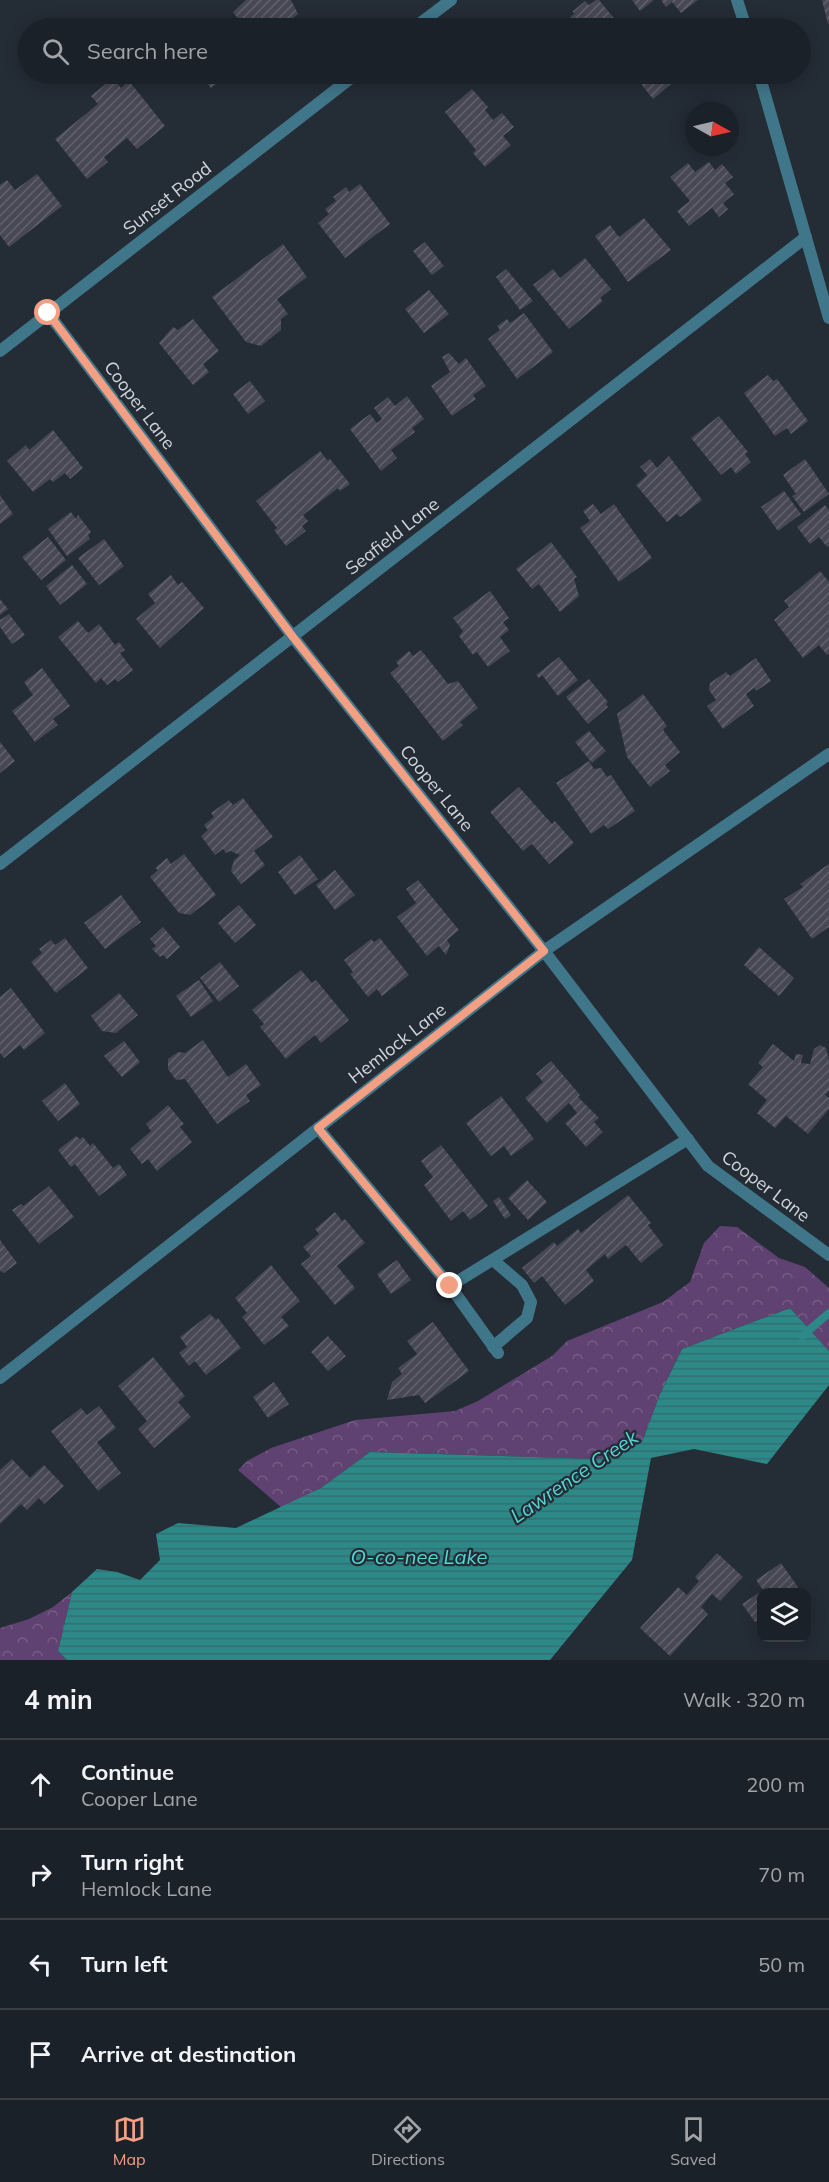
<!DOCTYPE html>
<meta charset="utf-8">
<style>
body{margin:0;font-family:Mulish,sans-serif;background:#242930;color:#f1f3f6}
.controls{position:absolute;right:18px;bottom:18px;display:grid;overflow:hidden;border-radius:12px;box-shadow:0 3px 15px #0003}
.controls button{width:54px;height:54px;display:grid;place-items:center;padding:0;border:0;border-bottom:2px solid #393e45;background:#1b2128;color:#f1f3f6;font:30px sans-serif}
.compass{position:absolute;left:685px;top:102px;width:54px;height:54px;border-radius:50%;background:#1b2128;box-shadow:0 3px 15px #0003;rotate:98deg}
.stop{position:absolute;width:18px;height:18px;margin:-14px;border:4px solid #f39f83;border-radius:50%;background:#fff}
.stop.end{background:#f39f83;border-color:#fff;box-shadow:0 2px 6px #0008}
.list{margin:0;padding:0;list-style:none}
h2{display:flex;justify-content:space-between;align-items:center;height:78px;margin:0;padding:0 24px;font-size:26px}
h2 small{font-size:20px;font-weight:400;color:#a0a3a8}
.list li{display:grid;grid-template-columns:39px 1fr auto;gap:18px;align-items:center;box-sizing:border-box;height:90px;padding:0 24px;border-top:2px solid #393e45}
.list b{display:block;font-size:22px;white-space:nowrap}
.list p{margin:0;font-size:20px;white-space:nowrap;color:#a0a3a8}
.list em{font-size:20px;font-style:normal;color:#a0a3a8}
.icon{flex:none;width:33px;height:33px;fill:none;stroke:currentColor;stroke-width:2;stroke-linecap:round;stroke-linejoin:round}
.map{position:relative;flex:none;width:829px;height:1660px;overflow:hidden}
.search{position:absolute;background:#1b2128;box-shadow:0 3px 15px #0003;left:18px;right:18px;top:18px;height:66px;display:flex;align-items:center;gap:15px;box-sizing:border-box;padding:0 21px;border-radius:33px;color:#a0a3a8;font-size:22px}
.sheet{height:438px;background:#1b2128}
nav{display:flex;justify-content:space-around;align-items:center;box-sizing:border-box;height:84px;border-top:2px solid #393e45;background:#1b2128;font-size:16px;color:#a0a3a8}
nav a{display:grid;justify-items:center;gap:3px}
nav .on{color:#f39f83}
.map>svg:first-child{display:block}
.forest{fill:url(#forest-crowns)}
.water{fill:url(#water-rules)}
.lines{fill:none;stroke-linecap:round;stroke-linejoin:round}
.stream{stroke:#2d8888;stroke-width:8}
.building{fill:url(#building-hatch)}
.service{stroke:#407689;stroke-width:12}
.minor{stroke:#407689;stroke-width:12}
.route{stroke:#f39f83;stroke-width:8}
.labels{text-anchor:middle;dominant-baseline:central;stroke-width:4.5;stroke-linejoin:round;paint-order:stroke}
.street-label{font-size:18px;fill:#cfd5db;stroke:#242c36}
.water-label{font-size:20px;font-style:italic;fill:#53d7d7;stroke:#242c36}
</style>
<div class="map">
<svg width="829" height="1660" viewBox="0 0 829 1660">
<defs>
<pattern id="forest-crowns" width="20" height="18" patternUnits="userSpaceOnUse" patternTransform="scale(1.5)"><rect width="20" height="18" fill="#5f4271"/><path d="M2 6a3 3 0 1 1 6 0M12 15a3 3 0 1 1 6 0" fill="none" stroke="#755c85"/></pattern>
<pattern id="water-rules" width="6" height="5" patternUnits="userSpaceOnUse" patternTransform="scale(1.5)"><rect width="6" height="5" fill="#2d8888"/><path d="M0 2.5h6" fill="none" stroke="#336f70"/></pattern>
<pattern id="building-hatch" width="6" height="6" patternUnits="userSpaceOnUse" patternTransform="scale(1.5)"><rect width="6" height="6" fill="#484855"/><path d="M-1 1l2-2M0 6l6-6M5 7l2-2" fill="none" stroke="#61626d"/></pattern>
</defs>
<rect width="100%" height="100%" fill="#242c36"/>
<!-- forest -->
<g class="forest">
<path d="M 720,1226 L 737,1227 L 779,1258 L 805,1267 L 829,1288 L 829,1351 L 790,1308 L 682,1349 L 660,1394 L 642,1442 L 600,1459 L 370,1452 L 321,1488 L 282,1508 L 238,1470 L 247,1461 L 271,1448 L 355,1420 L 455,1411 L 478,1401 L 552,1356 L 567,1341 L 663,1302 L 690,1282 L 704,1243 Z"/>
<path d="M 72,1592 L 58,1651 L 67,1660 L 0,1660 L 0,1628 L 29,1619 L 53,1607 Z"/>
</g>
<!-- water -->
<path class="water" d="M 790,1308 L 829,1351 L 829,1385 L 767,1464 L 694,1449 L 651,1458 L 632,1560 L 550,1660 L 67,1660 L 58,1651 L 72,1592 L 97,1569 L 117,1572 L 140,1580 L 160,1560 L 156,1534 L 178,1523 L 236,1528 L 321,1488 L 370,1452 L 600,1459 L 642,1442 L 660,1394 L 682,1349 Z"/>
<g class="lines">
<!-- stream -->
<path class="stream" d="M 802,1336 L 829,1313"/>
</g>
<!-- building -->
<g class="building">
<path d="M 246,0 L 291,0 L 298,14 L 280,28 L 245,28 L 233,12 Z"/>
<path d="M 596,0 L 599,0 L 622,28 L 562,28 L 567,25 L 565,22 L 575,13 L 572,12 L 585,1 L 589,5 Z"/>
<path d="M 632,0 L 654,0 L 640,11 Z"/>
<path d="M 661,0 L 698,0 L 681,13 L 672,2 L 666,7 Z"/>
<path d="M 822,0 L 829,0 L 829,23 L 828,24 Z"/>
<path d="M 199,74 L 229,74 L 211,88 Z"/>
<path d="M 585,74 L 605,74 L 593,83 Z"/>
<path d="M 633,74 L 670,74 L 675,81 L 653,99 Z"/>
<path d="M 113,78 L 121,88 L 129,81 L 165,126 L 137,149 L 127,138 L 104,157 L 108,162 L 87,179 L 55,139 L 98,104 L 91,96 Z"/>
<path d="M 472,89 L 488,107 L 485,110 L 493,120 L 502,113 L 514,127 L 503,136 L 511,145 L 485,167 L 473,153 L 476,150 L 445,112 Z"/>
<path d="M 709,162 L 715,170 L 722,164 L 733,177 L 725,183 L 734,194 L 723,203 L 728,209 L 719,217 L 712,208 L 689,226 L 677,211 L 690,201 L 670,177 L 688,163 L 695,172 Z"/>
<path d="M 37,174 L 62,206 L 9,247 L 0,235 L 0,185 L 7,180 L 15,190 Z"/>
<path d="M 360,184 L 390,224 L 345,258 L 318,223 L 329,214 L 325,209 L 336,201 L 333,197 L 346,187 L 349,192 Z"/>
<path d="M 644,218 L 671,250 L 628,282 L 595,236 L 610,225 L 619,237 Z"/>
<path d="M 425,242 L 444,266 L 432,275 L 413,251 Z"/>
<path d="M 283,244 L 307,277 L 277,299 L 288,314 L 281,319 L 281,330 L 261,346 L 246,342 L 212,297 Z"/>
<path d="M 585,258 L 611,289 L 600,298 L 603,301 L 569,329 L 533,285 L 553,269 L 560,278 Z"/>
<path d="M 506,269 L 533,301 L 520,310 L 496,277 Z"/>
<path d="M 429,290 L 449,314 L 424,333 L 405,309 Z"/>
<path d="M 524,313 L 553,352 L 517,379 L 488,339 L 500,330 L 497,326 L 507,319 L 510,323 Z"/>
<path d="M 193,319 L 219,351 L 203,364 L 209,372 L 193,385 L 159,343 L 173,327 L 178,330 Z"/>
<path d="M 449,353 L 459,364 L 466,358 L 486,386 L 473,395 L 476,399 L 452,416 L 431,386 L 450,372 L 442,357 Z"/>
<path d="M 768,375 L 773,381 L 777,379 L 808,421 L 791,434 L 787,428 L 775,436 L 744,393 Z"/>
<path d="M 250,381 L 265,401 L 248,414 L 233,394 Z"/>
<path d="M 407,396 L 424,419 L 412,428 L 415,432 L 391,450 L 397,458 L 381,471 L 350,429 L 370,414 L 377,423 L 382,419 L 374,408 L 388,397 L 395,406 Z"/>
<path d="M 719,416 L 748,452 L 745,454 L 751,462 L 736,474 L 731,467 L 721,475 L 691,438 Z"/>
<path d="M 53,430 L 83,468 L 70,479 L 65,473 L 53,482 L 50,479 L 33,492 L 7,461 L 26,445 L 29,450 Z"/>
<path d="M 320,451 L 327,460 L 330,459 L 350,484 L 340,491 L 338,488 L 303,515 L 308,521 L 302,526 L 306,531 L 286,546 L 274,530 L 277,528 L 256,501 Z"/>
<path d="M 669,456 L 702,500 L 680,517 L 677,514 L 667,522 L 636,485 L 647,475 L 640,467 L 650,459 L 657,468 Z"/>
<path d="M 805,459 L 829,494 L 804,512 L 792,496 L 796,494 L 783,475 Z"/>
<path d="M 784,491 L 801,514 L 778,531 L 761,507 Z"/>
<path d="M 0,495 L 13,514 L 0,524 Z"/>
<path d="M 593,504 L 601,514 L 614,504 L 652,558 L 619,582 L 580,528 L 590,521 L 583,511 Z"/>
<path d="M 825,505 L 829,510 L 829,546 L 827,547 L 819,537 L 810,544 L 797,527 Z"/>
<path d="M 71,512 L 76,519 L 78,515 L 91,532 L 88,535 L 90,539 L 67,556 L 48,529 Z"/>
<path d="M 48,537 L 66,560 L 41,580 L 22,557 Z"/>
<path d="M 104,539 L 124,566 L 99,585 L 78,558 Z"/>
<path d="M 551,542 L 577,577 L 574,579 L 579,596 L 560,612 L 539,584 L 532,589 L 516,569 Z"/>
<path d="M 72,565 L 87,584 L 60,605 L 46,586 Z"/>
<path d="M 820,571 L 829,582 L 829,654 L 827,655 L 819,645 L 803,658 L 774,620 L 789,607 L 784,601 Z"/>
<path d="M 171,575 L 178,585 L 182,582 L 204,608 L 160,648 L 136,619 L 155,603 L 148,594 Z"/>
<path d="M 490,591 L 509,618 L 503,622 L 509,630 L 500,637 L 510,651 L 488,667 L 477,652 L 473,655 L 459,636 L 463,631 L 453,618 Z"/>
<path d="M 0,599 L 8,609 L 0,615 Z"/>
<path d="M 9,614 L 25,635 L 12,644 L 0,627 L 0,620 Z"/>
<path d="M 78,621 L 88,633 L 99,624 L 115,645 L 119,642 L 125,650 L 120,653 L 133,670 L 118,682 L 115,679 L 107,685 L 101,678 L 96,683 L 58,637 Z"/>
<path d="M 421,650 L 448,684 L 458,681 L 478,708 L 460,722 L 463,725 L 443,741 L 390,673 L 399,666 L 396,662 L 409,651 L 413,656 Z"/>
<path d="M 559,657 L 578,680 L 558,696 L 542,675 L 539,678 L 536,675 Z"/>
<path d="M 756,658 L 771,681 L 756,691 L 754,688 L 746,694 L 754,706 L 723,729 L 707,706 L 716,700 L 709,690 L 710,683 L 726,672 L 730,676 Z"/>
<path d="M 42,668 L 70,706 L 53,719 L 58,725 L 35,742 L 12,711 L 33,695 L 24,682 Z"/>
<path d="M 589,679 L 608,702 L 606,704 L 608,707 L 588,724 L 566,697 Z"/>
<path d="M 643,694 L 667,726 L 663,730 L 680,752 L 665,765 L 670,771 L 650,787 L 627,757 L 617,714 Z"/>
<path d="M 589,731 L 606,751 L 592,763 L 575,742 Z"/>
<path d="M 0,742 L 15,761 L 0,773 Z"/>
<path d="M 589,761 L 594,769 L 601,768 L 607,777 L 611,775 L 635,811 L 608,829 L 604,825 L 591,834 L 556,783 Z"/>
<path d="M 519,787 L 552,824 L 555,821 L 574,843 L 549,864 L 532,844 L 523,851 L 490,812 Z"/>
<path d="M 243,798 L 273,837 L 254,851 L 265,865 L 241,884 L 231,871 L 234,860 L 240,855 L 230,851 L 226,853 L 223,849 L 215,855 L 201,836 L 208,830 L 204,825 L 214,817 L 211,813 L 229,800 L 233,805 Z"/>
<path d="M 184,854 L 216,895 L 190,915 L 179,913 L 150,877 L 158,870 L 155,868 L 167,858 L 171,864 Z"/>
<path d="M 300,855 L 318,879 L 295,895 L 278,872 Z"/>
<path d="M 829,864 L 829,927 L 812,939 L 784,899 L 803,887 L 800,884 Z"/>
<path d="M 335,870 L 355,895 L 335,910 L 316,885 Z"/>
<path d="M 418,880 L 459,930 L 447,940 L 450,945 L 446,955 L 439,946 L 427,956 L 397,917 L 416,903 L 406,889 Z"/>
<path d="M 121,895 L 141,922 L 105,949 L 84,923 Z"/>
<path d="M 239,905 L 256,925 L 235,943 L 218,923 Z"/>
<path d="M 163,927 L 180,947 L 167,959 L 163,955 L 160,957 L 152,949 L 156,946 L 150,939 Z"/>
<path d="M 65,938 L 88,968 L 56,993 L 31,962 L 42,953 L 39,949 L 51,940 L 55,945 Z"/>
<path d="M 380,938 L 409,975 L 382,996 L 377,989 L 368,997 L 350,974 L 353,972 L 344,960 L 371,939 L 374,942 Z"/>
<path d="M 759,947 L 794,978 L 779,996 L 744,965 Z"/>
<path d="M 220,962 L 239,986 L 219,1002 L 200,978 Z"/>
<path d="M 301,970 L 312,983 L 316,980 L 349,1020 L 321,1043 L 315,1035 L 286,1059 L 260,1027 L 264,1024 L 252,1010 Z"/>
<path d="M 199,980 L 213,1001 L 191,1017 L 176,996 Z"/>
<path d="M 11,988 L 45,1033 L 24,1050 L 20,1045 L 4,1058 L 0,1053 L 0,997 Z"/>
<path d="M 119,993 L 138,1015 L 116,1033 L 102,1031 L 91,1016 Z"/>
<path d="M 203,1040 L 228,1077 L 246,1064 L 261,1085 L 246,1095 L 250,1101 L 217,1124 L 185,1079 L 176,1080 L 168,1069 L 168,1059 L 178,1052 L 185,1053 Z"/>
<path d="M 124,1041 L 140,1062 L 122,1077 L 104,1056 Z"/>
<path d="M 773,1044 L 794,1061 L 796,1054 L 803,1055 L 801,1063 L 810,1064 L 814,1049 L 820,1045 L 826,1048 L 829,1060 L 829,1091 L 825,1095 L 829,1098 L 829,1109 L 808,1134 L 786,1116 L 775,1128 L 757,1113 L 767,1100 L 748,1084 L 763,1067 L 758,1063 Z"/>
<path d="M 551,1061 L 580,1095 L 578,1097 L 599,1118 L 594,1122 L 603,1132 L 586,1147 L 565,1123 L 577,1113 L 569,1103 L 547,1123 L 525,1098 L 543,1082 L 536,1074 Z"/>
<path d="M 65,1083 L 80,1104 L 58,1121 L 42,1101 Z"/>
<path d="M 501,1096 L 534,1139 L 511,1156 L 504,1146 L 491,1156 L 466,1123 Z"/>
<path d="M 168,1105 L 184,1124 L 180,1127 L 192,1142 L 157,1171 L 148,1159 L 142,1164 L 130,1149 L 151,1131 L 146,1124 Z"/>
<path d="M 76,1136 L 80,1139 L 83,1137 L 90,1146 L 93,1143 L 113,1168 L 119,1164 L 127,1175 L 99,1196 L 75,1164 L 71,1167 L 58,1150 Z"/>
<path d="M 441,1145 L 488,1206 L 470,1220 L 463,1211 L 451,1221 L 424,1185 L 433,1177 L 421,1161 Z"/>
<path d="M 527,1180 L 547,1202 L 528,1220 L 508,1198 Z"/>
<path d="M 49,1186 L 74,1217 L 39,1244 L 12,1210 L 21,1204 L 23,1206 Z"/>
<path d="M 628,1195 L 651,1223 L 648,1225 L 663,1245 L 641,1263 L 626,1245 L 608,1259 L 605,1254 L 586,1270 L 594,1281 L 565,1305 L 542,1276 L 534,1283 L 522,1268 L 554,1242 L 557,1246 L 578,1229 L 581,1233 Z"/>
<path d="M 499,1197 L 511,1215 L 505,1219 L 493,1201 Z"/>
<path d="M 335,1212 L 342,1221 L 345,1219 L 365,1243 L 337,1266 L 355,1288 L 335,1305 L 301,1264 L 311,1256 L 303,1247 L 319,1234 L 315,1229 Z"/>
<path d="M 0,1240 L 17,1263 L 4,1273 L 0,1271 Z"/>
<path d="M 397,1260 L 411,1280 L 391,1294 L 377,1274 Z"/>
<path d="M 271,1265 L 300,1301 L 281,1317 L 289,1326 L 264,1345 L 242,1317 L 247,1313 L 235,1298 Z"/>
<path d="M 210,1314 L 216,1320 L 218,1318 L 241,1348 L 206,1375 L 195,1361 L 189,1366 L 179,1353 L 187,1347 L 180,1337 Z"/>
<path d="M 433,1322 L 469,1371 L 425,1403 L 419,1395 L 387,1400 L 392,1382 L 402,1374 L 398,1368 L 417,1354 L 407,1341 Z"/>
<path d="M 328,1336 L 346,1356 L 328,1371 L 311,1352 Z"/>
<path d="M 153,1357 L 185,1396 L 178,1402 L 191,1417 L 154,1448 L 138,1429 L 147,1421 L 118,1386 Z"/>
<path d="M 274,1382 L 289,1404 L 268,1418 L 253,1397 Z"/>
<path d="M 99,1406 L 116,1428 L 97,1442 L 121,1473 L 98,1491 L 51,1431 L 81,1408 L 87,1415 Z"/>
<path d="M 12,1459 L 30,1478 L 44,1465 L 64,1486 L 44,1504 L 39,1498 L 27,1510 L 21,1504 L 0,1524 L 0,1470 Z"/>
<path d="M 717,1553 L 743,1577 L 720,1601 L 712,1594 L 701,1607 L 708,1614 L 670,1656 L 640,1628 L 678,1587 L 687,1595 L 699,1581 L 695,1577 Z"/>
<path d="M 781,1563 L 798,1587 L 790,1592 L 762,1592 L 762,1618 L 755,1622 L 742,1604 L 763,1590 L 756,1580 Z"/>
</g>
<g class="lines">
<!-- service -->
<g class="service">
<path d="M 318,1128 L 450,1286 L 498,1353"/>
<path d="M 493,1260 L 522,1285 L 531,1302 L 527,1318 L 493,1347"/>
<path d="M 450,1286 L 688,1139"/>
</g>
<!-- minor -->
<g class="minor">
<path d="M 737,0 L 746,28"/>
<path d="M 414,28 L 451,0"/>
<path d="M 759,74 L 829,318"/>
<path d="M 48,313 L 293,637 L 544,951 L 708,1166 L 829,1255"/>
<path d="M 0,351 L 356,74"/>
<path d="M 0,864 L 806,237"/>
<path d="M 0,1378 L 544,951 L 829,754"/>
</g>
</g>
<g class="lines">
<!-- route -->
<path class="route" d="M 48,313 L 293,637 L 544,951 L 318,1128 L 450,1286"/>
</g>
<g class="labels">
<!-- street labels -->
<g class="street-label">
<text transform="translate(167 198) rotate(-38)">Sunset Road</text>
<text transform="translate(140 405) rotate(53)">Cooper Lane</text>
<text transform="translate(392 536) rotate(-38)">Seafield Lane</text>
<text transform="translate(437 788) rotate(51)">Cooper Lane</text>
<text transform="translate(397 1043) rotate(-38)">Hemlock Lane</text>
<text transform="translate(766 1186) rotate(37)">Cooper Lane</text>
</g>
<!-- water labels -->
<g class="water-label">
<text transform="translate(574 1476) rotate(-34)">Lawrence Creek</text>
<text x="419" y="1556">O-co-nee Lake</text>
</g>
</g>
</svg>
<div class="controls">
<button><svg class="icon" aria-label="layers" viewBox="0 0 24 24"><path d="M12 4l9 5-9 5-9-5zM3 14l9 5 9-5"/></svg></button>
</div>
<svg class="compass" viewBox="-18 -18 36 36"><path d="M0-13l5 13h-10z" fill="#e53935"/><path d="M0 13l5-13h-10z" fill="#a0a3a8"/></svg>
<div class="stop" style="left:48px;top:313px"></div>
<div class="stop end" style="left:450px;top:1286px"></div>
<div class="search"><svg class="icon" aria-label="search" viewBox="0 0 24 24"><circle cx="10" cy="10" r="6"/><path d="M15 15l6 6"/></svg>Search here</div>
</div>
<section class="sheet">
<h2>4 min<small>Walk · 320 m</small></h2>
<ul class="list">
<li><svg class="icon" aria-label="ahead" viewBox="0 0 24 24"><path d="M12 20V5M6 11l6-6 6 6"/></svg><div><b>Continue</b><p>Cooper Lane</p></div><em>200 m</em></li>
<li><svg class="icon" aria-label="right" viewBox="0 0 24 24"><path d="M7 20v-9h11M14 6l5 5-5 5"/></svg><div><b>Turn right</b><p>Hemlock Lane</p></div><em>70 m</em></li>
<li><svg class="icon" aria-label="left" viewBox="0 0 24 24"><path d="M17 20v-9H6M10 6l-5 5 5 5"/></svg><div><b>Turn left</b></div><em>50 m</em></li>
<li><svg class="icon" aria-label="arrive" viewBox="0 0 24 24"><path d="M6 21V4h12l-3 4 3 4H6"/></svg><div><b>Arrive at destination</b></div></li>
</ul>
</section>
<nav>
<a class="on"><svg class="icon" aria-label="map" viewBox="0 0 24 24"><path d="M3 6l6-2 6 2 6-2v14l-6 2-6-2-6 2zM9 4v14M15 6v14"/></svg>Map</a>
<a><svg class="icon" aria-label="directions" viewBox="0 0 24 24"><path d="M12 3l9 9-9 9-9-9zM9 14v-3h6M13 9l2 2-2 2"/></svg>Directions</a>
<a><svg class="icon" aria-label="saved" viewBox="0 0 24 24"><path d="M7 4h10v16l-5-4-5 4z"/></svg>Saved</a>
</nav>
